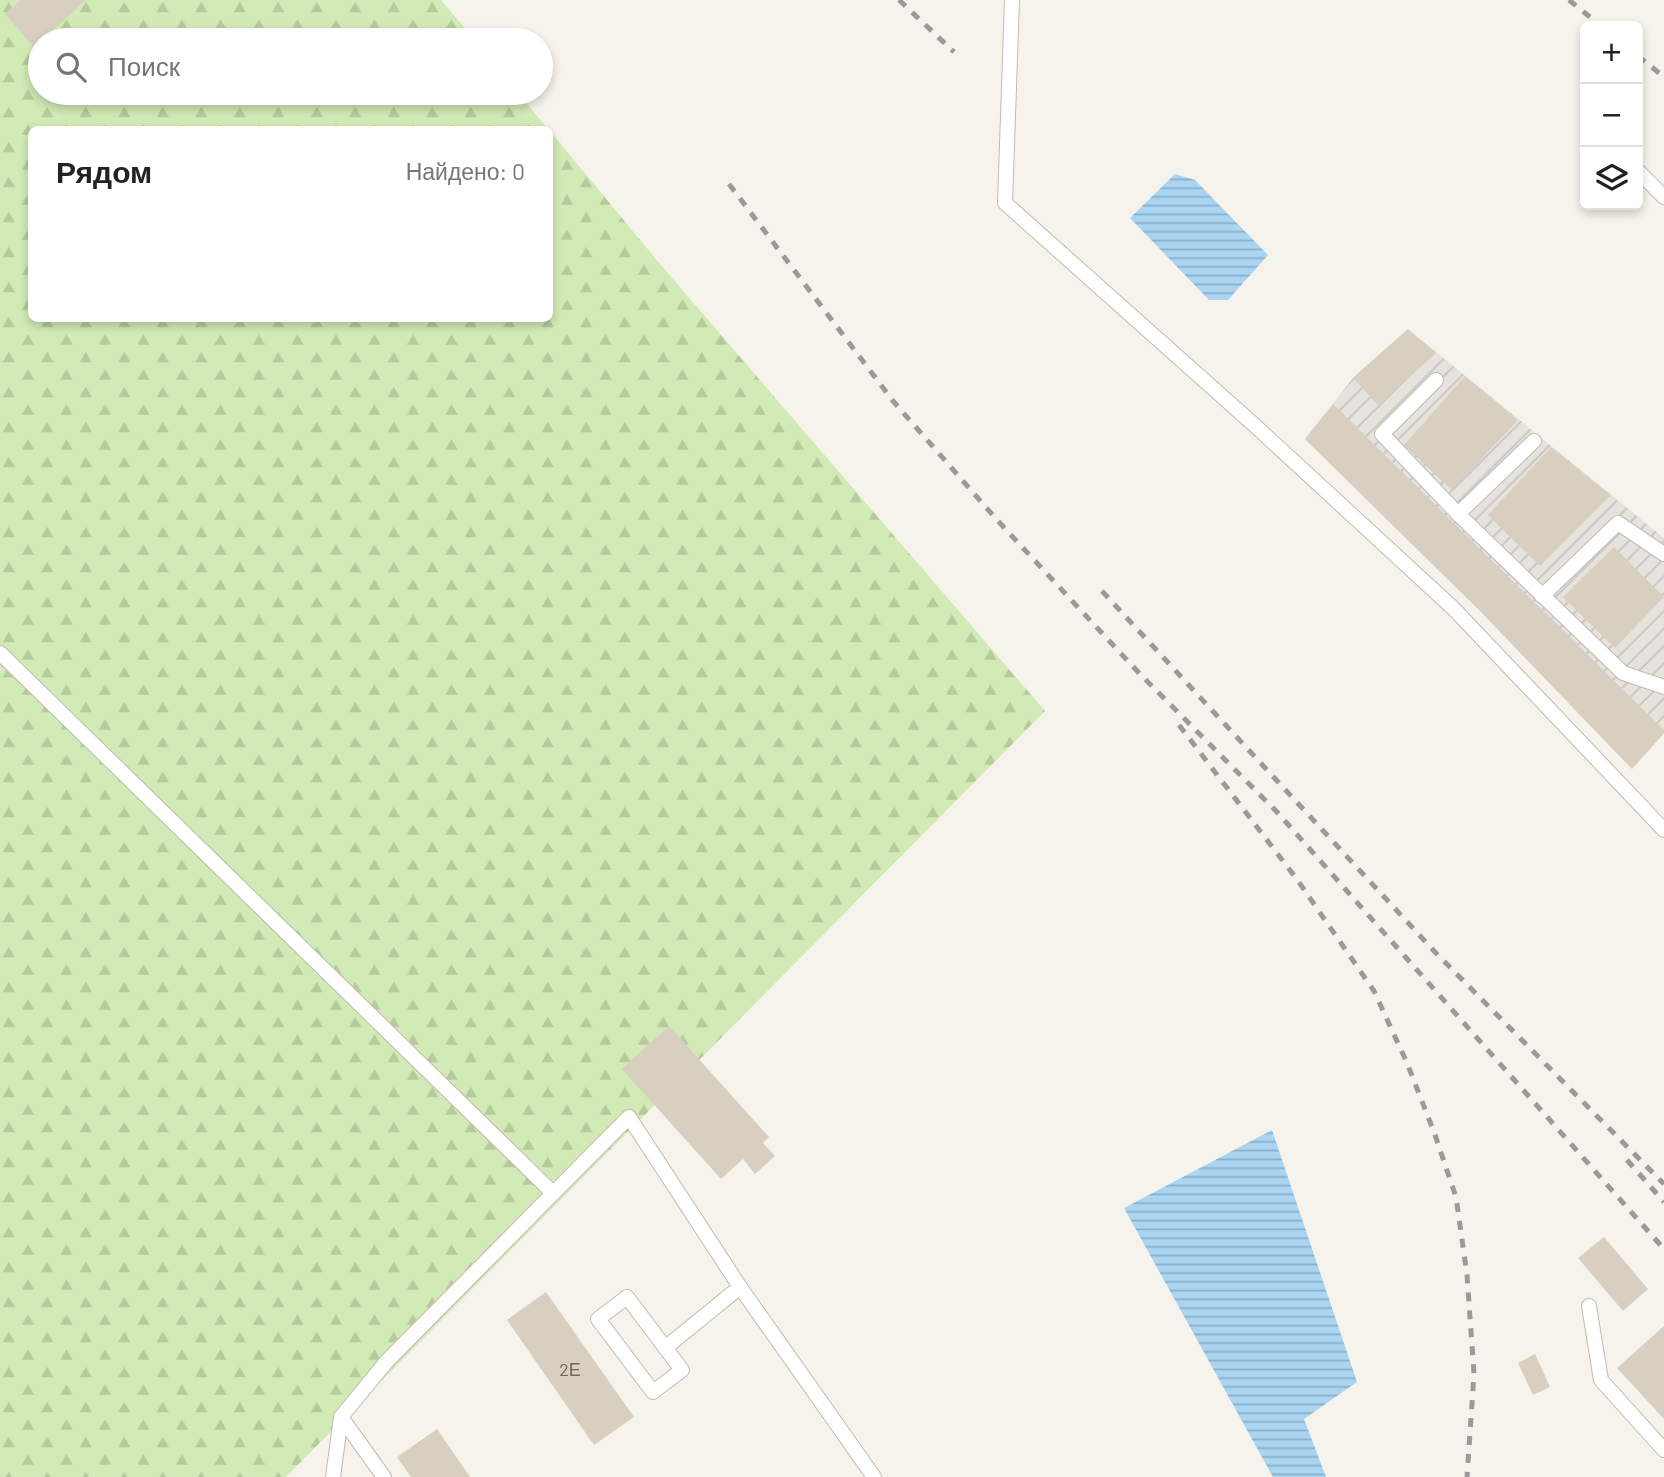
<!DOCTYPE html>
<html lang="ru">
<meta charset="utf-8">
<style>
body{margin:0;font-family:Barlow,sans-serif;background:#f6f6f6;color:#222}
.controls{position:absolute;right:21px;top:21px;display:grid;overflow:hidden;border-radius:10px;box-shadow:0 4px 10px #0003}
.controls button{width:63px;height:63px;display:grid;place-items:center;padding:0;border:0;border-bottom:2px solid #e0e0e0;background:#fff;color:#222;font:35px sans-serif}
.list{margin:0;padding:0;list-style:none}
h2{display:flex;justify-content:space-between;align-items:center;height:91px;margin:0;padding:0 28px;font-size:30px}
h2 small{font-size:23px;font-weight:400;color:#767676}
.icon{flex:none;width:38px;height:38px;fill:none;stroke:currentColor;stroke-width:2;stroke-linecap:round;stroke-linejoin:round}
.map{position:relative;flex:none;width:1664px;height:1477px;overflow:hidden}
.search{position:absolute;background:#fff;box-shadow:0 4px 10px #0003;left:28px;top:28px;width:525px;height:77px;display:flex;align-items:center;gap:18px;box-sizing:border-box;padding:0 24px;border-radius:38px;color:#767676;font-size:26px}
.panel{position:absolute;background:#fff;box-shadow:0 4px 10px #0003;left:28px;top:126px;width:525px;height:196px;border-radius:10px}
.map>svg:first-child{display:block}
.industrial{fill:url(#industrial-furrows)}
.forest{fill:url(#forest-firs)}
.water{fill:url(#water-rules)}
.building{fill:#d8cfc1}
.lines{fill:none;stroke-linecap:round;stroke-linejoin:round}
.lane-casing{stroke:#c2bbae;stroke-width:16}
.lane{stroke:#fff;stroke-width:14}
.rail{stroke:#9a9a9a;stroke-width:5;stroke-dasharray:9 9;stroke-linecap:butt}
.labels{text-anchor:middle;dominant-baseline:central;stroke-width:5;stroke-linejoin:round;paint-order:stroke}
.number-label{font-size:18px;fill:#6e675b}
</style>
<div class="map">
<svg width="1664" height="1477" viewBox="0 0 1664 1477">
<defs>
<pattern id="industrial-furrows" width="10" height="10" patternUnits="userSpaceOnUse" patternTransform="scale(1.75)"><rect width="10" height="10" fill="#e6e2dd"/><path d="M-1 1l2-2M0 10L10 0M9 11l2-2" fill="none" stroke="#c7c3be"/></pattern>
<pattern id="forest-firs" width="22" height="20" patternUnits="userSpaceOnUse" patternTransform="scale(1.75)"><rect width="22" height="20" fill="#d2eab5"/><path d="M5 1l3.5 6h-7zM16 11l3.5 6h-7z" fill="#b6ca9c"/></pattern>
<pattern id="water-rules" width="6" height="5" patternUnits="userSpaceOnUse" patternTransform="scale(1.75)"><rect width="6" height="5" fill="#a9d4f2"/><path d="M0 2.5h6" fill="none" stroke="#8caec5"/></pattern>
</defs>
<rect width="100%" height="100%" fill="#f6f3ec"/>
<!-- industrial -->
<path class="industrial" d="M 1408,329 L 1664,538 L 1664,733 L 1632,769 L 1480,611 L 1305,439 L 1353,378 Z"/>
<!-- forest -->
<path class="forest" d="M 0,0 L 441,0 L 475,40 L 40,40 L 40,93 L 518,93 L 548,129 L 32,130 L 32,318 L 550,318 L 550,131 L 660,264 L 1045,711 L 286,1477 L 0,1477 Z"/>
<!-- water -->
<g class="water">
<path d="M 1175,174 L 1195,180 L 1268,255 L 1228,300 L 1209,300 L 1130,218 Z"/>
<path d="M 1272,1130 L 1357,1382 L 1304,1419 L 1326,1477 L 1273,1477 L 1124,1208 Z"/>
</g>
<!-- building -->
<g class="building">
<path d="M 21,0 L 86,0 L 34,47 L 5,14 Z"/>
<path d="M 1408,329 L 1436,353 L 1378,405 L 1353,378 Z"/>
<path d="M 1465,376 L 1518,420 L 1452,490 L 1404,445 Z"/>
<path d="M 1333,404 L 1664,730 L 1664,733 L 1632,769 L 1480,611 L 1305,439 Z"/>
<path d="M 1551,447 L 1611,495 L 1540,566 L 1488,515 Z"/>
<path d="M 1614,547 L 1664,597 L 1615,648 L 1563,597 Z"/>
<path d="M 669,1026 L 769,1137 L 763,1143 L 775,1156 L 755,1174 L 743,1159 L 721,1179 L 622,1069 Z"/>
<path d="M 1604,1237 L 1648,1289 L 1623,1311 L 1578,1258 Z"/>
<path d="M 546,1292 L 634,1417 L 594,1445 L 507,1320 Z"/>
<path d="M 1664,1326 L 1664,1419 L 1617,1368 Z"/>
<path d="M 1535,1354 L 1550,1387 L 1533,1395 L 1518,1363 Z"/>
<path d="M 437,1429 L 470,1477 L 411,1477 L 397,1457 Z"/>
</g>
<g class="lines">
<!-- lane casing -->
<g class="lane-casing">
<g id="lane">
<path d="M 1012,0 L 1005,203 L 1252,423 L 1453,608 L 1664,830"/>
<path d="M 1638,171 L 1664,197"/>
<path d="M 1436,380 L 1382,434 L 1458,514 L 1623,673 L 1664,687"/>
<path d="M 1458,514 L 1534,441"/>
<path d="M 1542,596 L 1618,523 L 1664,554"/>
<path d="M 0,653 L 553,1193"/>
<path d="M 627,1297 L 682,1370 L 653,1392 L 598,1319 Z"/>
<path d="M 1589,1306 L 1601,1380 L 1664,1450"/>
<path d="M 665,1348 L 740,1287"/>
<path d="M 341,1417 L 384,1477"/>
<path d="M 333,1477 L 341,1417 L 387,1361 L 629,1117 L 740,1287 L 874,1477"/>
</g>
</g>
<!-- lane -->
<use href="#lane" class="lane"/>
<!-- rail -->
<g class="rail">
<path d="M 899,0 L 954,52"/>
<path d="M 1569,0 L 1601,26"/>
<path d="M 1638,56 L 1664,77"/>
<path d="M 729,184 L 893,401 L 998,521 L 1139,673 L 1277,812 L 1664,1249"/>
<path d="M 1102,591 L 1435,952 L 1664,1184"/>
<path d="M 1179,725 L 1296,878 L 1374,991 L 1407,1063 L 1434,1132 L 1456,1197 L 1467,1275 L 1474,1374 L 1467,1477"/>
<path d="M 1627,1160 L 1664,1202"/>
</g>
</g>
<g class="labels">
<!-- number labels -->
<g class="number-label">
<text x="570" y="1369">2Е</text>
</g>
</g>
</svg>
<div class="controls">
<button>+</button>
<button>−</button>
<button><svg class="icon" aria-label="layers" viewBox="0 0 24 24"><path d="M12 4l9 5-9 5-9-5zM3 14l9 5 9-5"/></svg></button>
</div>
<div class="search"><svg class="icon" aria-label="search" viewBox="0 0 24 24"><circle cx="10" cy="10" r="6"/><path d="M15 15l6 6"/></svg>Поиск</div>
<section class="panel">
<h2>Рядом<small>Найдено: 0</small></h2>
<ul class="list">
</ul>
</section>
</div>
